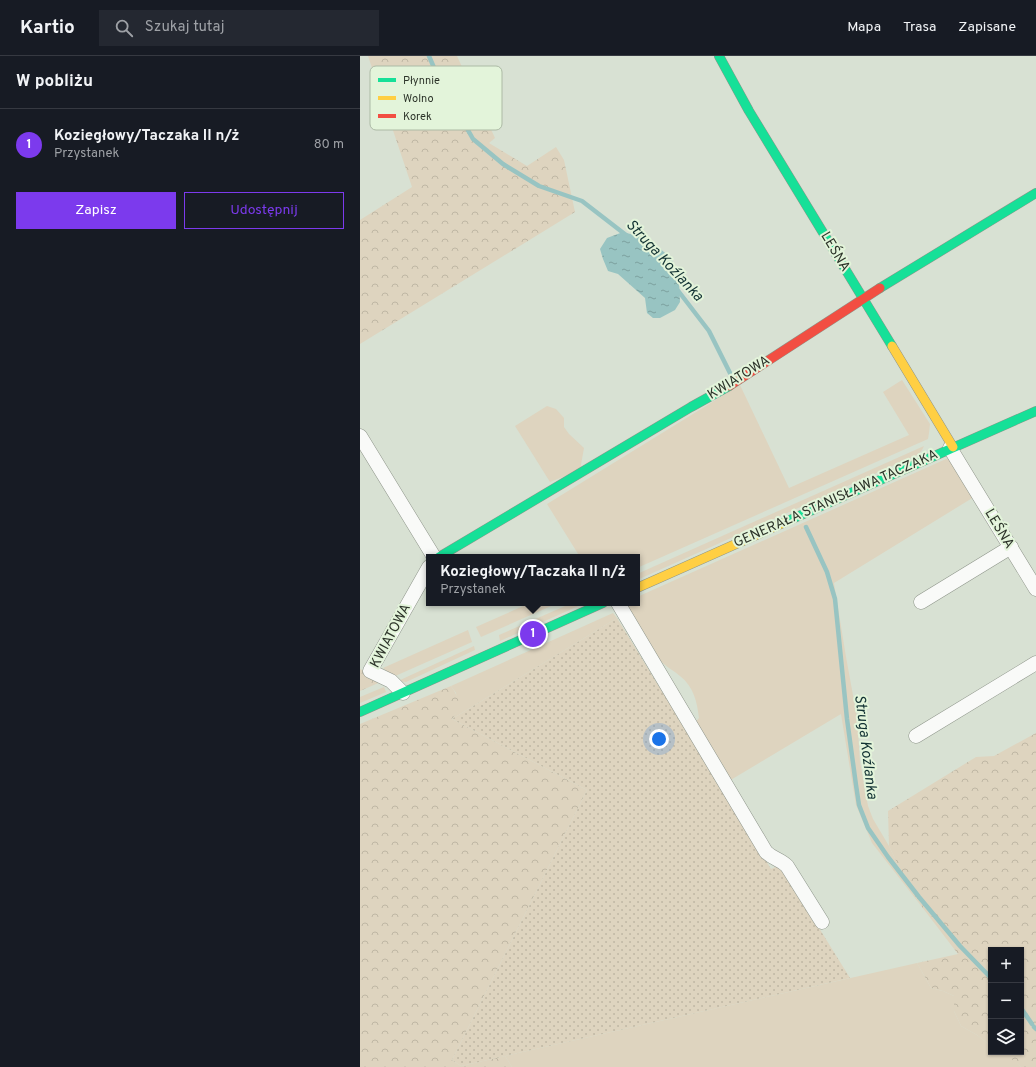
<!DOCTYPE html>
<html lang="pl">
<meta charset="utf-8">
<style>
body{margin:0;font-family:Overpass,sans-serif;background:#242831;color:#f1f3f6}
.controls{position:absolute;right:12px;bottom:12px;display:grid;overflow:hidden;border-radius:0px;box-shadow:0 1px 3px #0004}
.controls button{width:36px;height:36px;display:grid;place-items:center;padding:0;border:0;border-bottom:1px solid #363941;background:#171b24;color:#f1f3f6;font:20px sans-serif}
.you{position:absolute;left:299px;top:683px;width:14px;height:14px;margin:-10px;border:3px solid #fff;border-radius:50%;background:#1a73e8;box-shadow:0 0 0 6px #1a73e833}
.badge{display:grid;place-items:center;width:26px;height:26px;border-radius:50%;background:#7c3aed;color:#fff;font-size:13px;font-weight:700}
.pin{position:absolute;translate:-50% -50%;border:2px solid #fff;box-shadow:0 1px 4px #0006}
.popup{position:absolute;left:66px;top:498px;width:214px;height:52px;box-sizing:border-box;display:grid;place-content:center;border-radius:0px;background:#171b24;filter:drop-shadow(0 1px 3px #0005);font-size:13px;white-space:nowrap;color:#9ea1a6}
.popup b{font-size:15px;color:#f1f3f6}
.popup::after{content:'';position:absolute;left:50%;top:100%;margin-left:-8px;border:8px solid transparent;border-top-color:#171b24}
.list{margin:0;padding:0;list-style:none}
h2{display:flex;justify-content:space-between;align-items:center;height:52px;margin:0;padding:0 16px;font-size:17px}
h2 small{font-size:13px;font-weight:400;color:#9ea1a6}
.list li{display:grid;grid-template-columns:26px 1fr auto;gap:12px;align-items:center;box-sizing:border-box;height:72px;padding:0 16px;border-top:1px solid #363941}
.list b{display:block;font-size:15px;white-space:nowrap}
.list p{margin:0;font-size:13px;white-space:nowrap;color:#9ea1a6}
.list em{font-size:13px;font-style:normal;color:#9ea1a6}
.actions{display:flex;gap:8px;padding:12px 16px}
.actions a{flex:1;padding:9px 0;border:1px solid #7c3aed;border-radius:0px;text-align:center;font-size:14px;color:#7c3aed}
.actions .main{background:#7c3aed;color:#fff}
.icon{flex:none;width:22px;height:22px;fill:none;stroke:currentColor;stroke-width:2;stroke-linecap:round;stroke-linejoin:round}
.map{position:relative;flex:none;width:676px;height:1011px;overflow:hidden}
header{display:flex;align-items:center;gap:24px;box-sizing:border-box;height:56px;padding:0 20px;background:#171b24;border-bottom:1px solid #363941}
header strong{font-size:19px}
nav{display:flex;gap:22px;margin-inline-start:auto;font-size:14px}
.search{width:280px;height:36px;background:#242831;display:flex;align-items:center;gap:10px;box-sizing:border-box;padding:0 14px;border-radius:0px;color:#9ea1a6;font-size:15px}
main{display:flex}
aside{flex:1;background:#171b24}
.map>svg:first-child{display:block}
.grass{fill:#ded4bf}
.forest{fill:url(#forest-crowns)}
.park{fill:url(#park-dots)}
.water{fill:url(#water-ripples)}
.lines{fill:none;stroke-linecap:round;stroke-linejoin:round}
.stream{stroke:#98c4c2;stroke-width:4.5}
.street-casing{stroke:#8e958a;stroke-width:15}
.fast-casing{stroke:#8e958a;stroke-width:10}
.slow-casing{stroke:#8e958a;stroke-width:10}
.jam-casing{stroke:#8e958a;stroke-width:10}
.street{stroke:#f9faf8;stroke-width:14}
.fast{stroke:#16e098;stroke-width:9}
.slow{stroke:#ffcf43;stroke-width:9}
.jam{stroke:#f24e42;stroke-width:9}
.labels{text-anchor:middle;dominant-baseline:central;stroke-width:4;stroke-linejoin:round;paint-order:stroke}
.street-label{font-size:14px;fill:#2d342a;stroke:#e3f4da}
.water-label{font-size:15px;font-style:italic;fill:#123233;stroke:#e3f4da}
.key{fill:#e3f4da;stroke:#acbaa5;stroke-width:1}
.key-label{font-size:11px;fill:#2d342a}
</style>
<header>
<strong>Kartio</strong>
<div class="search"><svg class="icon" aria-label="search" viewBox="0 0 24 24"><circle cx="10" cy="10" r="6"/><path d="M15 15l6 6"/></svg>Szukaj tutaj</div>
<nav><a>Mapa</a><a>Trasa</a><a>Zapisane</a></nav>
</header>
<main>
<aside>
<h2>W pobliżu<small></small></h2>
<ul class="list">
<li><span class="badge">1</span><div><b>Koziegłowy/Taczaka II n/ż</b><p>Przystanek</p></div><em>80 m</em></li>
</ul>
<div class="actions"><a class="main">Zapisz</a><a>Udostępnij</a></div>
</aside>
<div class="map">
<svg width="676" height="1011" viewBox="0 0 676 1011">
<defs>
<pattern id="forest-crowns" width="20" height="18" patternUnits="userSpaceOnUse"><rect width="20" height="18" fill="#ded4bf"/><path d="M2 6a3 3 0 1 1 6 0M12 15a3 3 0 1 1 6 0" fill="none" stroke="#bfb7a4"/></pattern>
<pattern id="park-dots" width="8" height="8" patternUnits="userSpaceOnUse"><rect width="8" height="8" fill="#ded4bf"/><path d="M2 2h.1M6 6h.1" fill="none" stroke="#bfb7a4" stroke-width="1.8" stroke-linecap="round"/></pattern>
<pattern id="water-ripples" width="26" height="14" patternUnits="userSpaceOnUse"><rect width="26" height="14" fill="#98c4c2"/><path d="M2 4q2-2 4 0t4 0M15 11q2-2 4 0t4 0" fill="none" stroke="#7ca09e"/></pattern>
</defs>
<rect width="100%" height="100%" fill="#d8e1d3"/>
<!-- grass -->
<g class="grass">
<path d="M 542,324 L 570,368 L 569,377 L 568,383 L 277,512 L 277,501 L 220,501 L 187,448 L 380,329 L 429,432 L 549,379 L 523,336 Z"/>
<path d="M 187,350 L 196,353 L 204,362 L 204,371 L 209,378 L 224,392 L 220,414 L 190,426 L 155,370 Z"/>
<path d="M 564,390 L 562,394 L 559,398 L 277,524 L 277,518 Z"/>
<path d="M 586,403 L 591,404 L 614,441 L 474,527 L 486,601 L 497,661 L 500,706 L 508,750 L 513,763 L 529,790 L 547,828 L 562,851 L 512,787 L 496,749 L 481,658 L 369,725 L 334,668 L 339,662 C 337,646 334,631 320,620 C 313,614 303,609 296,600 C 285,585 277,568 267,552 L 269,547 L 277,547 L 277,541 Z"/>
<path d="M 170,547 L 198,547 L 121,581 L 116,571 Z"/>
<path d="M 212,547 L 225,547 L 140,585 L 139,579 Z"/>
<path d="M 253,557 L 257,562 L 92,663 L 98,653 L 96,637 L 91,630 Z"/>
<path d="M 108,574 L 112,586 L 33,621 L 23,612 Z"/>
<path d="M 114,590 L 115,594 L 46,626 L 38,625 Z"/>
<path d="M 24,631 L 26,636 L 0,647 L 0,641 Z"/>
<path d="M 557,907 L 571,932 L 583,935 L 594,940 L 594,955 L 601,970 L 617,979 L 631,990 L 631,996 L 643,996 L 646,997 L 661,1011 L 152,1011 L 145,1000 Z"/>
</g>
<!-- forest -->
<g class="forest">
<path d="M 8,0 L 97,0 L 135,82 L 129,87 L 167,110 L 196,91 L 204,104 L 215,156 L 0,288 L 0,164 L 52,131 Z"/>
<path d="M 0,613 L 2,614 L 23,625 L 0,635 Z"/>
<path d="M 91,630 C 96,637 101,646 98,654 C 96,657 94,660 92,663 L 227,734 L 92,1004 L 101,1010 L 145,1000 L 152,1011 L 0,1011 L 0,668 Z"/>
<path d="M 676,677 L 676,1011 L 661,1011 L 643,996 L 661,996 L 661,894 L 631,894 L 631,990 L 617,979 L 601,970 L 594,955 L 594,940 L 583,935 L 571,932 L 557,907 L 598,898 L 562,851 L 547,828 L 529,790 L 528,755 L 616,701 L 634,700 Z"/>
</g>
<!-- park -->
<path class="park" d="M 257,562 L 411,813 L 420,809 L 490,922 L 101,1010 L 92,1004 L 227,734 L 92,663 Z"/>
<!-- water -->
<path class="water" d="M 263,176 L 289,183 L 312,203 L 319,226 L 320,246 L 315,254 L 300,262 L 293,262 L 287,257 L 285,242 L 258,218 L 248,215 L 243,203 L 240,193 L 247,182 Z"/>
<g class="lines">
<!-- stream -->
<g class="stream">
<path d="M 69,0 L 78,21 L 113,83 L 143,108 L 179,130 L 222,145 L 266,179"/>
<path d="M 316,232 L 349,275 L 370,317"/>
<path d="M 446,471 L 467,516 L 475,543 L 487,663 L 496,729 L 499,749 L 508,772 L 528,801 L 559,841 L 600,890 L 631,922"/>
<path d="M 661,952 L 672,968"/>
<path d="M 674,971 L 676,973"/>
</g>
<!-- street casing -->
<g class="street-casing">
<g id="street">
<path d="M 0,380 L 74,501"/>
<path d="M 590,392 L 676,533"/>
<path d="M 561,546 L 651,491"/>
<path d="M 258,547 L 406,796 C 413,803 420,803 427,810 L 462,866"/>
<path d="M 43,637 L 31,625 L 10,615 L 69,511"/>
<path d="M 556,680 L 676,607"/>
</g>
</g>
<!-- fast casing -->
<g class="fast-casing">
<g id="fast">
<path d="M 359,0 L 389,55 L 532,290"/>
<path d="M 520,232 L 676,137"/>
<path d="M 423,467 L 676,355"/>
<path d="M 79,501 L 331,351 L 369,330"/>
<path d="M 0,656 L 243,547"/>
</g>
</g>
<!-- slow casing -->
<g class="slow-casing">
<g id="slow">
<path d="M 532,290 L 593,391"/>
<path d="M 277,532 L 423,467"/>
</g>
</g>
<!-- jam casing -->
<g class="jam-casing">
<path id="jam" d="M 369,330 L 520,232"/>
</g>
<!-- street -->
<use href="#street" class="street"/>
<!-- fast -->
<use href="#fast" class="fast"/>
<!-- slow -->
<use href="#slow" class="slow"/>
<!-- jam -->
<use href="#jam" class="jam"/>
</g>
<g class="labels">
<!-- street labels -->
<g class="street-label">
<text transform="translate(475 196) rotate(59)">LEŚNA</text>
<text transform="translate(379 322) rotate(-32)">KWIATOWA</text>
<text transform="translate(476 443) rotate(-24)">GENERAŁA STANISŁAWA TACZAKA</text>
<text transform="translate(639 473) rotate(59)">LEŚNA</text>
<text transform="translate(31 580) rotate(-62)">KWIATOWA</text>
</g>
<!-- water labels -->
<g class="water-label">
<text transform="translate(304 205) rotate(47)">Struga Koźlanka</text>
<text transform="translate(505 691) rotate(83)">Struga Koźlanka</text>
</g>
</g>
<!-- legend -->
<rect x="10" y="10" width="132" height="64" rx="6" class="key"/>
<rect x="18" y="22" width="18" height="4" fill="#16e098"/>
<rect x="18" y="40" width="18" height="4" fill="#ffcf43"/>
<rect x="18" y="58" width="18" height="4" fill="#f24e42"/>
<g class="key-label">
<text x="43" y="28">Płynnie</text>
<text x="43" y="46">Wolno</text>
<text x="43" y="64">Korek</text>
</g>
</svg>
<div class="controls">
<button>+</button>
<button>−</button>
<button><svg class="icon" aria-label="layers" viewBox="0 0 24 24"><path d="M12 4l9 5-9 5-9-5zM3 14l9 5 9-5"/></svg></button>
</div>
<div class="you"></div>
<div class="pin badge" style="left:173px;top:578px">1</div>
<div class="popup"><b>Koziegłowy/Taczaka II n/ż</b>Przystanek</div>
</div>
</main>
